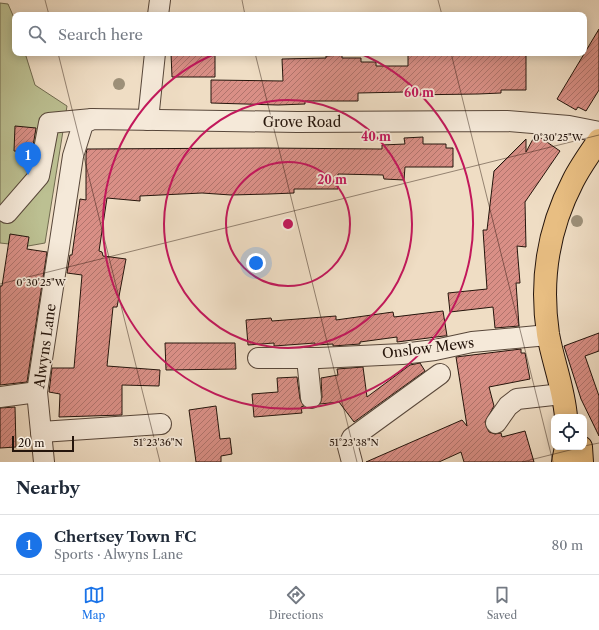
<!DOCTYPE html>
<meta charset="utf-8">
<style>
body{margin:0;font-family:"Libre Caslon Text",serif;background:#f6f6f7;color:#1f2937}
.controls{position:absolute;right:12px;bottom:12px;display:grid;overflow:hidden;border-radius:8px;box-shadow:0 2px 10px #0003}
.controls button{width:36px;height:36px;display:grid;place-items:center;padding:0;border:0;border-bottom:1px solid #e0e1e3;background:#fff;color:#1f2937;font:20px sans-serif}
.scale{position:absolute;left:12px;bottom:10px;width:62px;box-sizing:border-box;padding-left:4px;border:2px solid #25150c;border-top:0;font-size:11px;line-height:14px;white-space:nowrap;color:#25150c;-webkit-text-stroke:3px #f5e9d9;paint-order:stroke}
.you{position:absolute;left:256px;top:263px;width:14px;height:14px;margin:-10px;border:3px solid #fff;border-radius:50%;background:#1a73e8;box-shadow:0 0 0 6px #1a73e833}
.badge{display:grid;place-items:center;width:26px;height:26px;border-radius:50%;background:#1a73e8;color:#fff;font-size:13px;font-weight:700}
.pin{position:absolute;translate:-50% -33px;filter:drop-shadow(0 1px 2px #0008)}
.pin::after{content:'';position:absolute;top:21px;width:14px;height:12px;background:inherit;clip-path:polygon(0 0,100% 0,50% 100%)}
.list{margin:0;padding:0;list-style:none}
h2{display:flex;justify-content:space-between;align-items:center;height:52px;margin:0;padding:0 16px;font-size:17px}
h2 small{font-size:13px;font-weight:400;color:#747a83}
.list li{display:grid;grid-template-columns:26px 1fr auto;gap:12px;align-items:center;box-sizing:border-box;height:60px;padding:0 16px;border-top:1px solid #e0e1e3}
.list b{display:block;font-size:15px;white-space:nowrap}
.list p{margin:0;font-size:13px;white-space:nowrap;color:#747a83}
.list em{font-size:13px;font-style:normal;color:#747a83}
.icon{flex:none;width:22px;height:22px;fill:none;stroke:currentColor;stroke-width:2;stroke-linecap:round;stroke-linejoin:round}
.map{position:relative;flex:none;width:599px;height:462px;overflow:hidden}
.search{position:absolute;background:#fff;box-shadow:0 2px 10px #0003;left:12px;right:12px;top:12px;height:44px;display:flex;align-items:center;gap:10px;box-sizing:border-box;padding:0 14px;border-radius:8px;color:#747a83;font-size:15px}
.sheet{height:112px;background:#fff}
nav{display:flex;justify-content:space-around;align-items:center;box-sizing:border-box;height:56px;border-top:1px solid #e0e1e3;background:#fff;font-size:11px;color:#747a83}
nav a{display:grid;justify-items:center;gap:2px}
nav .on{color:#1a73e8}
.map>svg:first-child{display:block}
.pitch{fill:#bcc092;stroke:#706a4f}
.building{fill:url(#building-hatch);stroke:#25150c}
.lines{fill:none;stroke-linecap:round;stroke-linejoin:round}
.minor-casing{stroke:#58473a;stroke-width:22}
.major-casing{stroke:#25150c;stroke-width:24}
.minor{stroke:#f5e9d9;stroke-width:20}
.major{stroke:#e8be82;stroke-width:22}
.tree{fill:#9d9079}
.ticks{fill:none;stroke:#25150c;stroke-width:1;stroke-opacity:0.45}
.ring{fill:none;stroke:#c2185b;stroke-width:2}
.labels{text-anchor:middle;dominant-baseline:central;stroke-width:3.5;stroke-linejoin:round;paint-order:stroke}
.street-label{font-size:14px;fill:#25150c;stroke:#f5e9d9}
.ticks-label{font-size:10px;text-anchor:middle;fill:#25150c;stroke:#f5e9d9;stroke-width:3.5;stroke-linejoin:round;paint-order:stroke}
.centre{fill:#c2185b;stroke:#f5e9d9;stroke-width:2}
.ring-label{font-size:12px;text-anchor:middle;font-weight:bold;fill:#c2185b;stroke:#f5e9d9;stroke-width:3.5;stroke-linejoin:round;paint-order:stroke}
</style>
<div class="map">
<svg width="599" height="462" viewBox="0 0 599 462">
<defs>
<pattern id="building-hatch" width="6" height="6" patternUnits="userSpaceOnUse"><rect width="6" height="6" fill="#d98f86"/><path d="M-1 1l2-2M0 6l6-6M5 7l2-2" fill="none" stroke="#b0746c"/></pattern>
</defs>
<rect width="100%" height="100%" fill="#efddc4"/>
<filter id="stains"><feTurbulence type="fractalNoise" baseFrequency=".005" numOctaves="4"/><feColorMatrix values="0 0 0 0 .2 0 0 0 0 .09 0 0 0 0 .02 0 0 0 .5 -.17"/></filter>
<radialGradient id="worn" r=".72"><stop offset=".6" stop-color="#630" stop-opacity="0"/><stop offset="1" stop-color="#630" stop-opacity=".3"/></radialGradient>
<!-- pitch -->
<path class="pitch" d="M 0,3 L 8,4 L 15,20 L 15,53 L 25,53 L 35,85 L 67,106 L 45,243 L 28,246 L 0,243 Z"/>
<!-- building -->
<g class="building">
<path d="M 599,29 L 599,90 L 586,111 L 578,107 L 576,110 L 557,99 Z"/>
<path d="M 171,53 L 215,53 L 215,77 L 172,77 Z"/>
<path d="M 408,53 L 526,53 L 526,90 L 501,90 L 501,93 L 478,94 L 406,95 L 406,92 L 358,93 L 358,101 L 305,101 L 305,104 L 278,105 L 211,103 L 211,80 L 283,81 L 282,59 L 326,58 L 326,56 L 342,55 L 342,58 L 361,58 L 361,62 L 376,62 L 376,66 L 408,66 Z"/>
<path d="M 15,126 L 36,128 L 32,152 L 14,151 Z"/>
<path d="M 423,137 L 423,144 L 446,144 L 446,148 L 453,148 L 453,167 L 405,167 L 404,180 L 384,179 L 383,175 L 338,174 L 338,189 L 294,189 L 294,193 L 269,194 L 231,195 L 202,193 L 140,196 L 140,201 L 107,198 L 99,251 L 102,252 L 103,256 L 126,259 L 117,307 L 113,307 L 107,366 L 160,370 L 159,386 L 122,385 L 122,415 L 59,417 L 60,394 L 49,392 L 52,368 L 74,368 L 82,275 L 67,273 L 70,255 L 72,255 L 80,199 L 86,200 L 86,154 L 87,149 L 265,148 L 382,149 L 382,145 L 405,144 L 404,138 Z"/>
<path d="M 541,138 L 560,151 L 525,202 L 526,247 L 517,246 L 520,283 L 516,283 L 519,326 L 495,328 L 493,307 L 450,312 L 448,293 L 487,289 L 483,230 L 487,230 L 494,171 L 526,139 L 526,152 L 533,139 Z"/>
<path d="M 10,234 L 29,237 L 27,249 L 47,252 L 27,382 L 0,385 L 0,286 L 2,286 Z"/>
<path d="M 443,311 L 447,336 L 444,336 L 397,342 L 397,337 L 360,342 L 360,344 L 333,346 L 333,344 L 315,345 L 315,343 L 274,346 L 274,343 L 248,345 L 246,320 L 271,318 L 272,321 L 336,316 L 336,320 L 393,312 L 394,317 Z"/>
<path d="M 599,333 L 599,351 L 585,356 L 599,396 L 599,436 L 581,399 L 564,346 Z"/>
<path d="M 165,343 L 235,343 L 236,369 L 166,370 Z"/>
<path d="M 521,349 L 521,353 L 525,353 L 530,379 L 489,387 L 494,406 L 485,422 L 489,432 L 495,434 L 501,433 L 502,437 L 525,431 L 534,462 L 464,462 L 461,452 L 439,462 L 366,462 L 462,420 L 467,426 L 456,357 Z"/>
<path d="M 420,363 L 425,371 L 354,422 L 339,402 L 320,404 L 322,397 L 321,378 L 338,375 L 337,369 L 363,367 L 367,397 L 410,365 Z"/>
<path d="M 297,377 L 300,399 L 304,406 L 301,407 L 302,413 L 254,417 L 252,394 L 278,392 L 277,378 Z"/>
<path d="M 216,406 L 220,439 L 230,438 L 232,454 L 221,456 L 221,462 L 196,462 L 189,410 Z"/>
<path d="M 15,407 L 16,447 L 0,448 L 0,408 Z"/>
</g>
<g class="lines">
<!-- minor casing -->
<g class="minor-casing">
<g id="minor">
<path d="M 158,15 L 160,0"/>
<path d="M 148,120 L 155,53"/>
<path d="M 7,213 L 39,176 L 49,123 L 92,119 L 297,122 L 507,121 L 569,126 L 599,132"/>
<path d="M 258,358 L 319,358 L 402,354 L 435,350 L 472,342 L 548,335"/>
<path d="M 307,358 L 311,398"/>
<path d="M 0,397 L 37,392"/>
<path d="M 496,423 L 508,406 L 517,399 L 562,394"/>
<path d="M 41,432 L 161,424"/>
<path d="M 44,462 L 37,392 L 73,156 L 83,124 L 92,119"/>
<path d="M 352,462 L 348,447 L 352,438 L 440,374"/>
</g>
</g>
<!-- major casing -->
<g class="major-casing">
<g id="major">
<path d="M 566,417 C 564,389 553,362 548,334 C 540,280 548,229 573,181 C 580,167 590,153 599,140"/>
<path d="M 581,447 L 582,462"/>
<path d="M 563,462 L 566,447"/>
</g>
</g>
<!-- minor -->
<use href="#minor" class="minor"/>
<!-- major -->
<use href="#major" class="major"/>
</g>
<!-- trees -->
<g class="tree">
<circle cx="119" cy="84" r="6"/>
<circle cx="577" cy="221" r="6"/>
</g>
<!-- ticks -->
<path class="ticks" d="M 45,0 L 49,15M 242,0 L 245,15M 438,0 L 442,15M 58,53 L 160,462M 255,53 L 357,462M 451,53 L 553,462M 0,284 L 599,135M 584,446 L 599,443M 522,462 L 582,447"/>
<!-- distance rings -->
<g class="ring">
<circle cx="288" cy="224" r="62"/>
<circle cx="288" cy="224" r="124"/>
<path d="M359 53A185 185 0 1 1 217 53"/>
</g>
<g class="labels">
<!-- street labels -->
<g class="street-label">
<text x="302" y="122">Grove Road</text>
<text transform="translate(45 346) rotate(-82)">Alwyns Lane</text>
<text transform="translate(428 348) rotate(-7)">Onslow Mews</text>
</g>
</g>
<g class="ticks-label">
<text x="558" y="141">0°30'25"W</text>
<text x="41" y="286">0°30'25"W</text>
<text x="158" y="446">51°23'36"N</text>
<text x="354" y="446">51°23'38"N</text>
</g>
<circle cx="288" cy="224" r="6" class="centre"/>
<g class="ring-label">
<text x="419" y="97">60 m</text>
<text x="376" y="141">40 m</text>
<text x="332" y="184">20 m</text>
</g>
<rect width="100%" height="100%" filter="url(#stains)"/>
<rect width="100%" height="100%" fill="url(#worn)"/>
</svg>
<div class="controls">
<button><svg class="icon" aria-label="locate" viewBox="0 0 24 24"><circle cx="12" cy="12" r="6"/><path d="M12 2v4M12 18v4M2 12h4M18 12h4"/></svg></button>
</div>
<div class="scale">20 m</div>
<div class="you"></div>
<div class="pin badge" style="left:28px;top:175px">1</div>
<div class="search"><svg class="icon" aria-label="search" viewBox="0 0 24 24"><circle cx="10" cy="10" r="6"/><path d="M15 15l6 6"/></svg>Search here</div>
</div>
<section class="sheet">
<h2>Nearby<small></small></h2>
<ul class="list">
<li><span class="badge">1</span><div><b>Chertsey Town FC</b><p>Sports · Alwyns Lane</p></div><em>80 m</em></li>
</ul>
</section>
<nav>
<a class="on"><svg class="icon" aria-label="map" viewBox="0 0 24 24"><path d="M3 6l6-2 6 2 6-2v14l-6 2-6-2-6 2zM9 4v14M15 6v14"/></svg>Map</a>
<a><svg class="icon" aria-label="directions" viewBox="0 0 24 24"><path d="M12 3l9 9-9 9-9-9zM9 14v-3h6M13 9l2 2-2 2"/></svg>Directions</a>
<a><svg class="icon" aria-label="saved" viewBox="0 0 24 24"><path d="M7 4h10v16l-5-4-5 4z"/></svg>Saved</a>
</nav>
